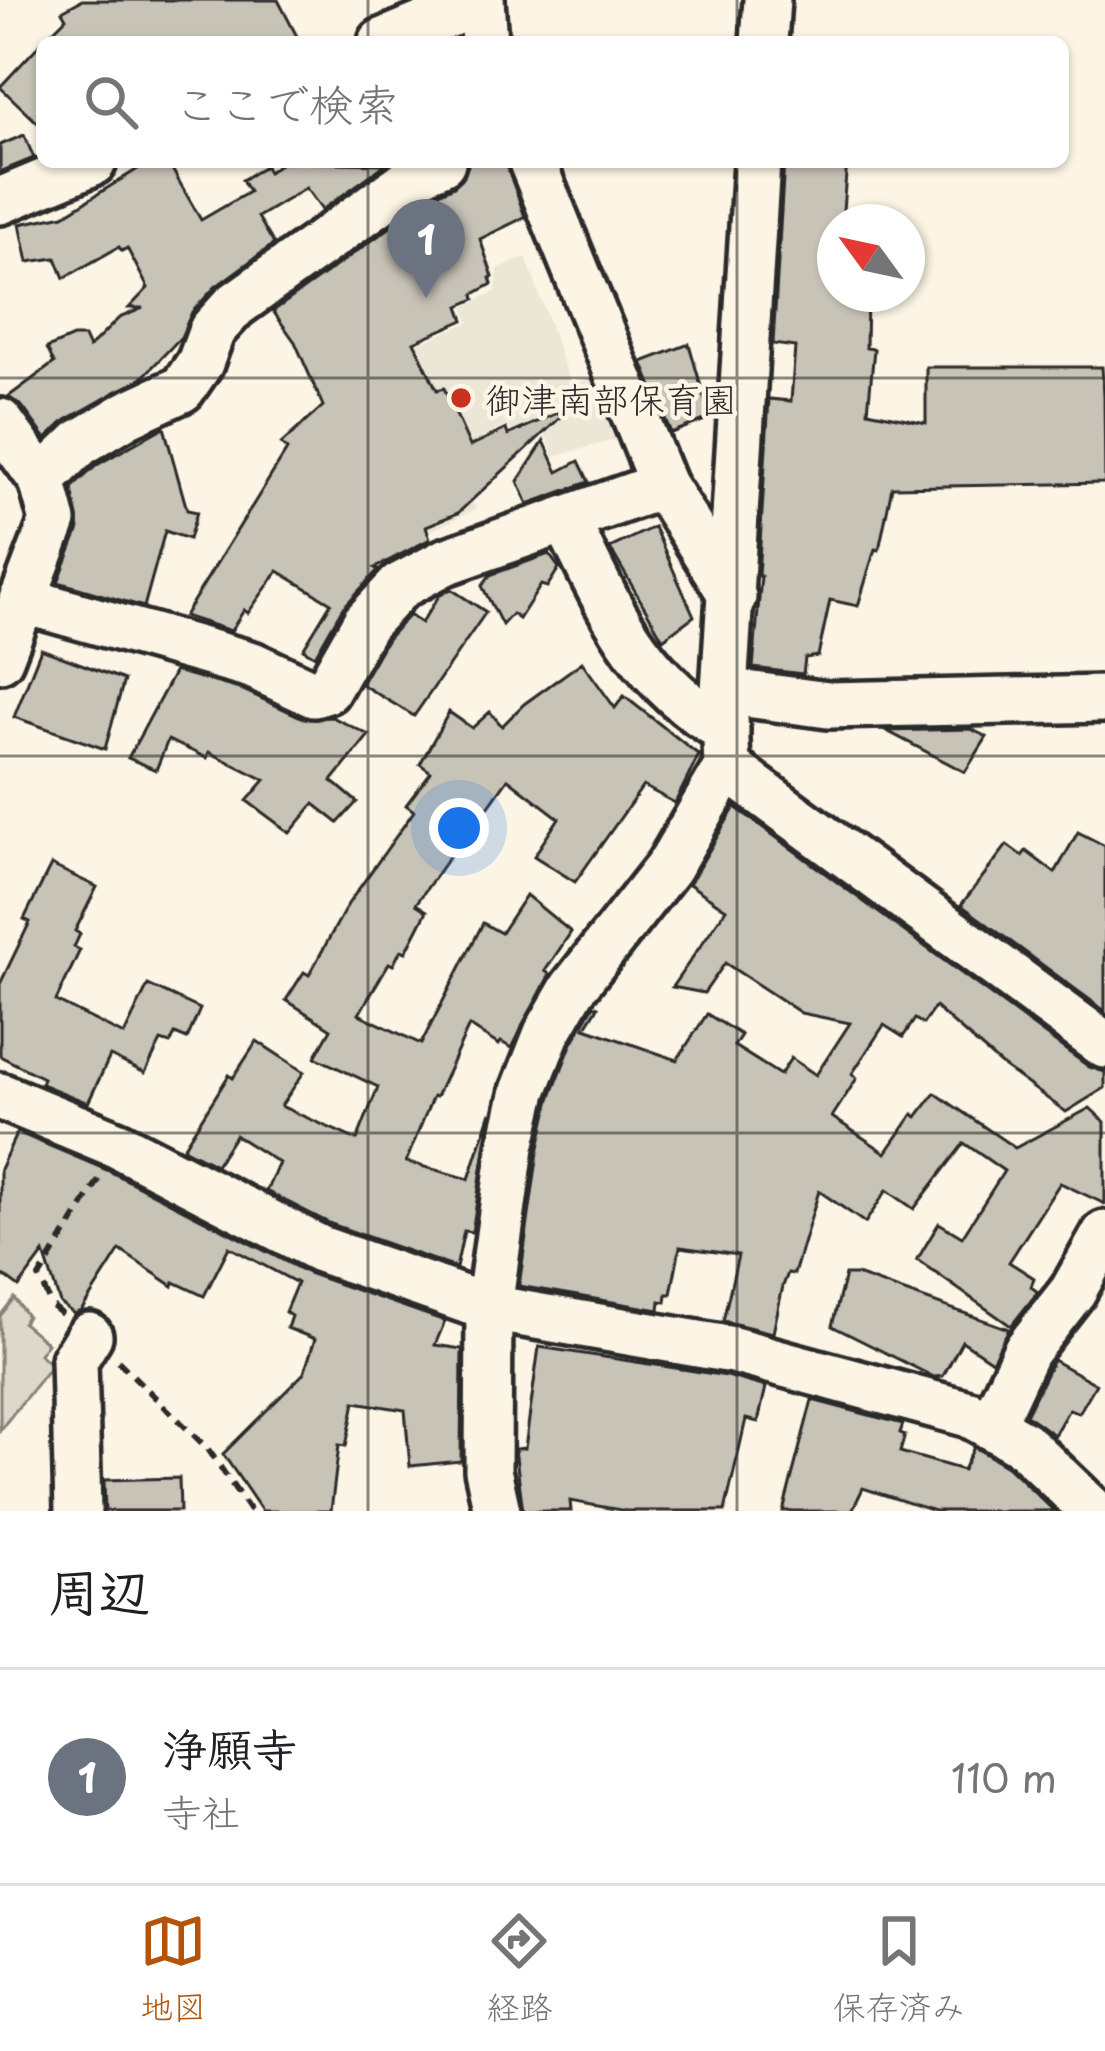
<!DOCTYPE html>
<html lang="ja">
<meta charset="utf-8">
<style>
body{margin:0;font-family:"Playpen Sans","Klee One",sans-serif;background:#f2f2f2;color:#202124}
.compass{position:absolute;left:817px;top:204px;width:108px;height:108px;border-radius:50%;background:#fff;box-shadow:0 3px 9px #0004;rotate:303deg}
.you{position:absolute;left:459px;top:828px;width:42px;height:42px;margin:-30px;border:9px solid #fff;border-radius:50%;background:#1a73e8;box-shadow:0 0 0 18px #1a73e833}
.badge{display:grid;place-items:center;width:78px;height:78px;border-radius:50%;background:#b45309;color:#fff;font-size:39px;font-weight:700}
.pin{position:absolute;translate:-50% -99px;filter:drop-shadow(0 3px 6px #0008)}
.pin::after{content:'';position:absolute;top:63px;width:42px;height:36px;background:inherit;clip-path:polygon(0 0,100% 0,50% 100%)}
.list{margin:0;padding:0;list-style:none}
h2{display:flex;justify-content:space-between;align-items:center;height:156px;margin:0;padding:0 48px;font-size:51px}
h2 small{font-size:39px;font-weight:400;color:#757577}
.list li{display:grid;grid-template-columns:78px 1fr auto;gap:36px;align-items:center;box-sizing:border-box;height:216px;padding:0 48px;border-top:3px solid #e0e0e0}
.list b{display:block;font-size:45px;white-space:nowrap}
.list p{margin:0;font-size:39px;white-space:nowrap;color:#757577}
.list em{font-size:39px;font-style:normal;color:#757577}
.icon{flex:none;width:66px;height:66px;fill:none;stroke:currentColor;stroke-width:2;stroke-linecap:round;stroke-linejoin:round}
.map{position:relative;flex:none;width:1105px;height:1511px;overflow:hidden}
.search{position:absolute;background:#fff;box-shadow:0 3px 9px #0004;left:36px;right:36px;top:36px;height:132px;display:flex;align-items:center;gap:30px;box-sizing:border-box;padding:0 42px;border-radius:18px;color:#757577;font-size:45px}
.sheet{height:372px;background:#fff}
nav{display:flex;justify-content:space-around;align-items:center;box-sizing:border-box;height:168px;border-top:3px solid #e0e0e0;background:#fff;font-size:33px;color:#757577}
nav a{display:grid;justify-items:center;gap:6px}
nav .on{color:#b45309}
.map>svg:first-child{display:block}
.built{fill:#ece6d7}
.green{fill:#ded8ca;stroke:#84827a;stroke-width:3}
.building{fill:#c8c3b7;stroke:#2b2b2b;stroke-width:3}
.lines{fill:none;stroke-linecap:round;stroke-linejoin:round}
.minor-casing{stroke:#2b2b2b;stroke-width:54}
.path{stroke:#2b2b2b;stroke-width:6;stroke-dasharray:12 9;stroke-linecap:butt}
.minor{stroke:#fcf5e5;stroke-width:45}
.grid{fill:none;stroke:#2b2b2b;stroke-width:3;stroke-opacity:0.55}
.poi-dot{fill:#c8321e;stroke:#fcf5e5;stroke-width:4.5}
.labels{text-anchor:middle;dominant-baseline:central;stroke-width:9;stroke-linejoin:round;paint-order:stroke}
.poi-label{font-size:36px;fill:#2b2b2b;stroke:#fcf5e5;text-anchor:start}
</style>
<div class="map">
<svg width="1105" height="1511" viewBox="0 0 1105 1511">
<rect width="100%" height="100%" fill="#fcf5e5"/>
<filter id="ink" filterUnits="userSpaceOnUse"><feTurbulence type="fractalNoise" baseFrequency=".00833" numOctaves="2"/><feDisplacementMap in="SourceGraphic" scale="24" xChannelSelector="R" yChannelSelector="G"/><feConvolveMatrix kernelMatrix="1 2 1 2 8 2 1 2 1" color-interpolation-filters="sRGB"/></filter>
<g filter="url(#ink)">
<!-- built -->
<path class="built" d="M 526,257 L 571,385 L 595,376 L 618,439 L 554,457 L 546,435 L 519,447 L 508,425 L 454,452 L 476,509 L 431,531 L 374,410 L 334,426 L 301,362 L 379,314 L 396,353 L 469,322 L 464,307 L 496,291 L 498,269 Z"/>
<!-- green -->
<path class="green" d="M 14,1298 L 27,1316 L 23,1323 L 47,1343 L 39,1354 L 52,1365 L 0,1430 L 0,1316 Z"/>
<!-- building -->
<g class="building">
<path d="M 82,0 L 278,0 L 300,42 L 42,42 L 66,18 L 62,11 Z"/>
<path d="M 42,42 L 42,127 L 0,87 Z"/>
<path d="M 24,135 L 34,158 L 0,172 L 0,145 Z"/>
<path d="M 149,162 L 168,162 L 201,220 L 249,192 L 242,180 L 265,166 L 268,172 L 283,162 L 386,164 L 322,210 L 306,188 L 258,217 L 274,244 L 215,287 L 192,312 L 181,337 L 142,378 L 66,420 L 46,439 L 22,406 L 8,397 L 54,363 L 47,348 L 73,337 L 84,337 L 89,348 L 119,318 L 143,308 L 129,308 L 148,288 L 127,248 L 122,251 L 119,247 L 64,278 L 56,258 L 28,262 L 20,224 L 64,215 Z"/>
<path d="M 469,162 L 506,162 L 525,217 L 480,239 L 493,277 L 490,278 L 492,284 L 474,294 L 475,299 L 459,306 L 464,320 L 414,342 L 437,390 L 444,388 L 470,446 L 506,429 L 508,435 L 560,412 L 563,415 L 458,513 L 426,526 L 430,539 L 375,568 L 378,570 L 342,609 L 315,656 L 303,649 L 331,603 L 278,571 L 248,613 L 244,610 L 231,631 L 184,616 L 287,450 L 281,444 L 323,406 L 295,342 L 273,311 L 437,194 L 454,186 L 464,177 Z"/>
<path d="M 784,162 L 847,162 L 842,222 L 835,222 L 835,294 L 867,294 L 866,348 L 874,349 L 868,411 L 926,423 L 926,367 L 1102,367 L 1104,395 L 1105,483 L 892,487 L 879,550 L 875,549 L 858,606 L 830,600 L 818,656 L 805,658 L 803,674 L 753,668 L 761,576 L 758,576 L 769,399 L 791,401 L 795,347 L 773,344 Z"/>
<path d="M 689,344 L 710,418 L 671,433 L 642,362 Z"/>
<path d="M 164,427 L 187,510 L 197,512 L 189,539 L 165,531 L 144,607 L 58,582 L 79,529 L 72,488 L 97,465 Z"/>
<path d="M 544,441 L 558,472 L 579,461 L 589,482 L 528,504 L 518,481 Z"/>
<path d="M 654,527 L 694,616 L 663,639 L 610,548 Z"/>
<path d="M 549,554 L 559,568 L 547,587 L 541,585 L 519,619 L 512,614 L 502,625 L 482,586 L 490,575 Z"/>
<path d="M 451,589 L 486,612 L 414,716 L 361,684 L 387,639 L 409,615 L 421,623 L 439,596 Z"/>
<path d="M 41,649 L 124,680 L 105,749 L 14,717 Z"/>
<path d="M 582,662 L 615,708 L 624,696 L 699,755 L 675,803 L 643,786 L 575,882 L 534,856 L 559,818 L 508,779 L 476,824 L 467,818 L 454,836 L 460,841 L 416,904 L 427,911 L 406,952 L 401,950 L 393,965 L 389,963 L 359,1014 L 421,1044 L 483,923 L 501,933 L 526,895 L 571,932 L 545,971 L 550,974 L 512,1048 L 501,1042 L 499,1045 L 469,1026 L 436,1097 L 433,1096 L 406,1162 L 469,1179 L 491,1112 L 472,1232 L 464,1231 L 456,1268 L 331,1224 L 266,1191 L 279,1163 L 235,1135 L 216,1165 L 183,1148 L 229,1075 L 233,1078 L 257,1041 L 304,1072 L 281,1106 L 357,1140 L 378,1087 L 315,1057 L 331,1029 L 286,1000 L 304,972 L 309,975 L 348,904 L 414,811 L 406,805 L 431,772 L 420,764 L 449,712 L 472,728 L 490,712 L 502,726 L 524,704 Z"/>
<path d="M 175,671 L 243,690 L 303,718 L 332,717 L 369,735 L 332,781 L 357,802 L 338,823 L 314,804 L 290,833 L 247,801 L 265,780 L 209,752 L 207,758 L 168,740 L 156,770 L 128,758 Z"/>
<path d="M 971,729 L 987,737 L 965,772 L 887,731 Z"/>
<path d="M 735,807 L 1089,1067 L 1105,1072 L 1105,1088 L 1066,1112 L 1000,1064 L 935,1007 L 923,1024 L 915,1019 L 903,1037 L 884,1025 L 852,1074 L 857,1078 L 832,1117 L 886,1153 L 913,1114 L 917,1117 L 935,1093 L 1015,1148 L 1090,1108 L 1105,1122 L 1105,1204 L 1060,1183 L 1009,1262 L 1034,1278 L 1031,1287 L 1038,1292 L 1011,1326 L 917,1260 L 939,1223 L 962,1237 L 1004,1171 L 964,1143 L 914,1209 L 887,1190 L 865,1223 L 819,1191 L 794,1274 L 788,1273 L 783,1286 L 773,1333 L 723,1321 L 738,1255 L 680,1247 L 671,1294 L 667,1294 L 666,1302 L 660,1301 L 659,1310 L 519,1286 L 538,1152 L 550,1099 L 571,1045 L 594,1005 L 598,1007 L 585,1028 L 677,1060 L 707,1014 L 741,1035 L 734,1046 L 780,1075 L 791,1058 L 816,1075 L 850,1023 L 801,1013 L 725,963 L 704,993 L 672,987 L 726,909 L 689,884 Z"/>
<path d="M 1078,832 L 1105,846 L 1105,1011 L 961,905 L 1007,845 L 1022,856 L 1026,851 L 1055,873 Z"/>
<path d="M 51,865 L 97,887 L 75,931 L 80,934 L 74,947 L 80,950 L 56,1001 L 124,1035 L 148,985 L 200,1009 L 187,1039 L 175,1034 L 170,1044 L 161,1041 L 145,1073 L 110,1056 L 88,1103 L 41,1084 L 43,1078 L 0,1056 L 0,984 L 30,922 L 24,919 Z"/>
<path d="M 17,1132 L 107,1170 L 308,1273 L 445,1321 L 435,1345 L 462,1349 L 461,1461 L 410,1466 L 405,1410 L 355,1402 L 346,1446 L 339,1445 L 331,1511 L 262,1511 L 223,1454 L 304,1373 L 315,1339 L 287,1328 L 291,1316 L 285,1312 L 297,1283 L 229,1247 L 204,1296 L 174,1282 L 173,1286 L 120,1250 L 81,1311 L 74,1314 L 60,1303 L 44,1253 L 19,1287 L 0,1273 L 0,1169 Z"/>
<path d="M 845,1275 L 857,1275 L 1009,1329 L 992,1361 L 962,1341 L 943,1376 L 934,1377 L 832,1326 Z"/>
<path d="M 539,1347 L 727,1376 L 766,1387 L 758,1422 L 746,1419 L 725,1511 L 626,1511 L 570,1501 L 571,1511 L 523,1511 L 515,1449 L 525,1448 Z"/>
<path d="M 1053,1360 L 1096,1384 L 1079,1413 L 1069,1409 L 1054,1435 L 1026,1415 Z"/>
<path d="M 812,1400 L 903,1424 L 900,1433 L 905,1435 L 900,1452 L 963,1470 L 974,1447 L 1007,1466 L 1054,1511 L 934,1511 L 863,1488 L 852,1511 L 783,1511 Z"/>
<path d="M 179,1478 L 180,1511 L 105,1511 L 104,1480 Z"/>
</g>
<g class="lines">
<!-- minor casing -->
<g class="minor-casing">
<g id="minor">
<path d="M 481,0 L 484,42"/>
<path d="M 382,42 L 481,1"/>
<path d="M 764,42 L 767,0"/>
<path d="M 532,162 L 663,485 L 733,597"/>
<path d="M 0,201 L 93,162"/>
<path d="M 0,422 L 42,480 L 53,521 L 0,659"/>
<path d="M 42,480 L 80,443 L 128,414 L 182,389 L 200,363 L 212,330 L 235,305 L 424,170 L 442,162"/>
<path d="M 567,522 C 610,609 637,679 726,730"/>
<path d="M 22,600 L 252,665 L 314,694 L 327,690 L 365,623 L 400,586 L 445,562 L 663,485"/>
<path d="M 724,691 L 828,705 L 1105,699"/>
<path d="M 727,767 L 1105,1045"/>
<path d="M 0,1096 L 118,1145 L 320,1249 L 489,1308 L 733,1350 L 969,1414 L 1023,1444 L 1093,1511"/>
<path d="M 991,1426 L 1026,1351 L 1073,1291 L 1105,1234"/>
<path d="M 78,1511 L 74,1360 L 89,1336"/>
<path d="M 497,1511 L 488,1470 L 489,1308 L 511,1147 L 524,1091 L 547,1033 L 573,988 L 669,866 L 727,767 L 724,691 L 757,162"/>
</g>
</g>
<!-- path -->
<g class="path">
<path d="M 62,1314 L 51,1305 L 39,1277 L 100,1178"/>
<path d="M 118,1361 L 208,1449 L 250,1511"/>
</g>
<!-- minor -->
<use href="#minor" class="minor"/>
</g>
</g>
<!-- grid -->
<path class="grid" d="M 368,0 L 368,42M 737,0 L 737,42M 368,162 L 368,1511M 737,162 L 737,1511M 0,378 L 1105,378M 0,756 L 1105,756M 0,1133 L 1105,1133"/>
<!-- markers -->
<circle class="poi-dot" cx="461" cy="398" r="12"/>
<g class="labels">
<!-- poi labels -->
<g class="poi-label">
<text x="485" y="398">御津南部保育園</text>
</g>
</g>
</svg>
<svg class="compass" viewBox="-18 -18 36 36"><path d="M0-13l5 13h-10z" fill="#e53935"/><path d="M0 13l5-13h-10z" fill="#757577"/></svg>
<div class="you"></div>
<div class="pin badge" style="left:426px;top:298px;background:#6b7280">1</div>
<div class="search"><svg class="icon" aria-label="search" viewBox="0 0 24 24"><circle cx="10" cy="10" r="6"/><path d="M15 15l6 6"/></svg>ここで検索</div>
</div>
<section class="sheet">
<h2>周辺<small></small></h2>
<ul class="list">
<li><span class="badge" style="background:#6b7280">1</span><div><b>浄願寺</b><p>寺社</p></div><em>110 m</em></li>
</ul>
</section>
<nav>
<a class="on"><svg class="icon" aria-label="map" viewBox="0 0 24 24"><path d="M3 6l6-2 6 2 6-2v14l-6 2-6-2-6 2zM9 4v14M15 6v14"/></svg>地図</a>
<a><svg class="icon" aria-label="directions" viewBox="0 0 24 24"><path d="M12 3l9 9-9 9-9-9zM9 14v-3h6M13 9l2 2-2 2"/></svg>経路</a>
<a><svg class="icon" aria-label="saved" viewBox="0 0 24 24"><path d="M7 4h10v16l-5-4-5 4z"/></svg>保存済み</a>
</nav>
